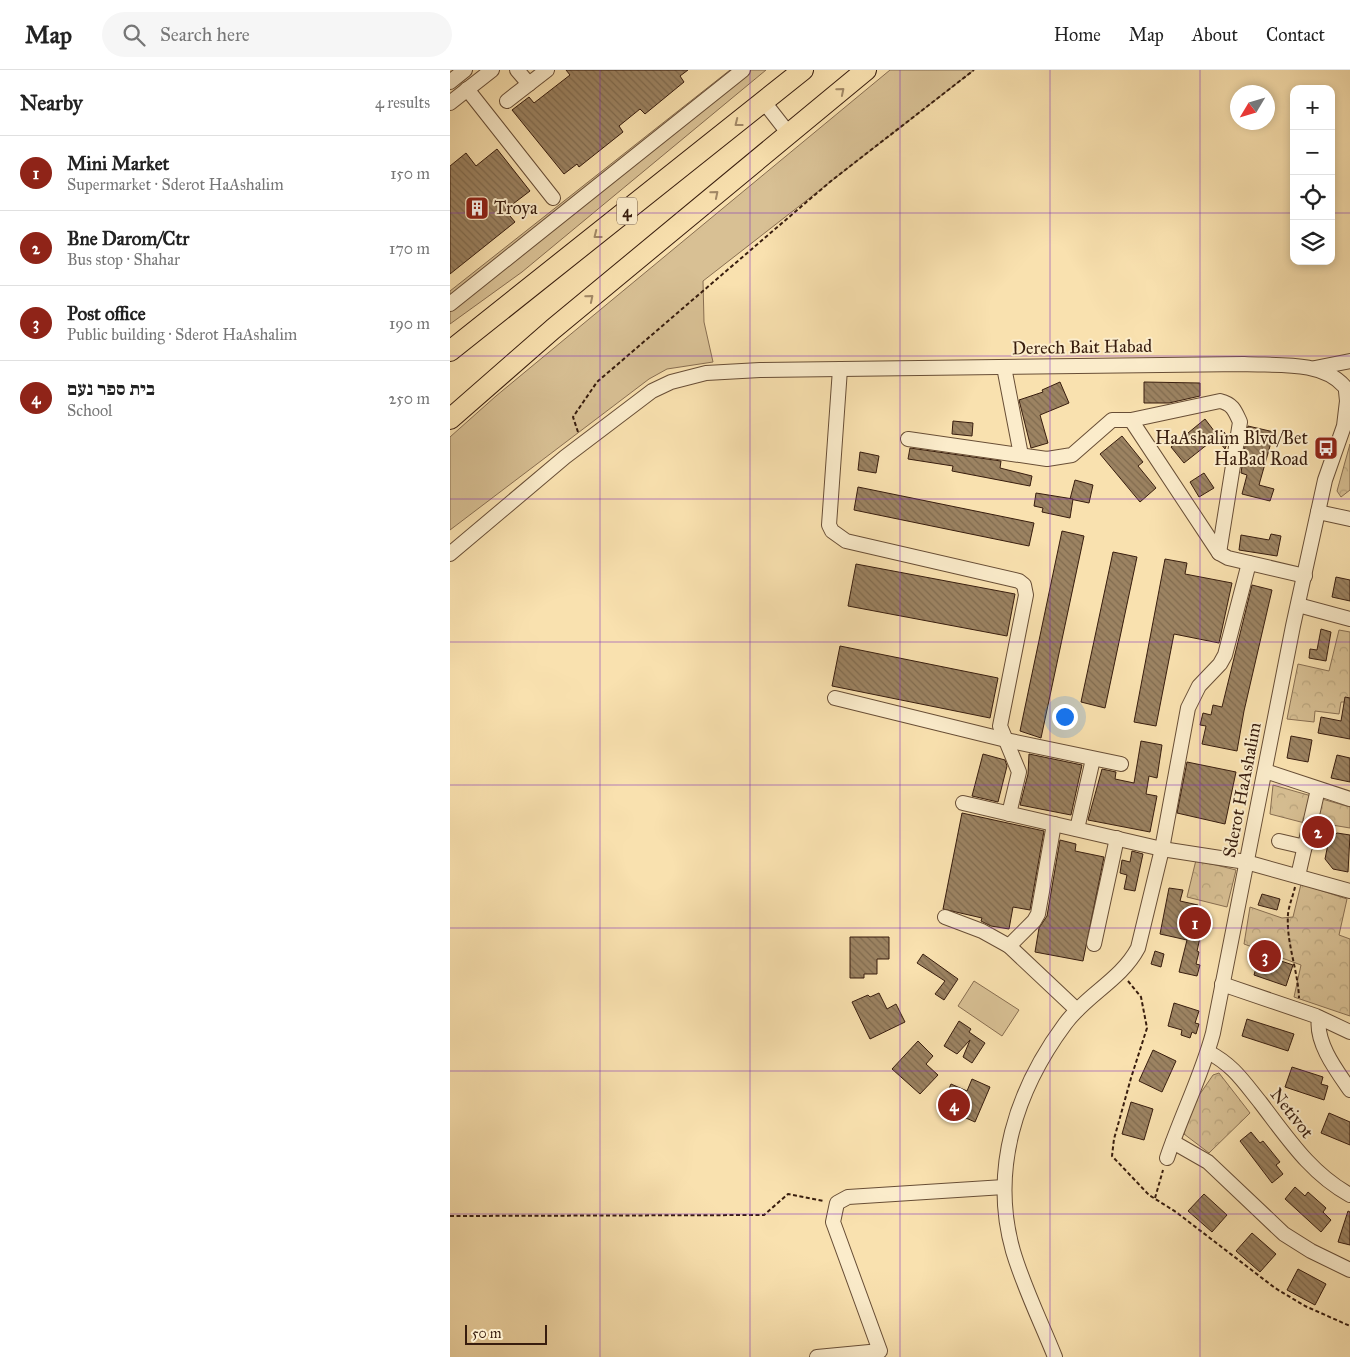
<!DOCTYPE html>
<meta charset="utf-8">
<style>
body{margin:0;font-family:"IM FELL Great Primer","Frank Ruhl Libre",serif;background:#f6f6f6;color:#222}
.controls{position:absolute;right:15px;top:15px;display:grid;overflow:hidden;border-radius:10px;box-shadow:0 2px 8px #0003}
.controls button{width:45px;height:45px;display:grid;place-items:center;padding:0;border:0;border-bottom:1px solid #e0e0e0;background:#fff;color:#222;font:25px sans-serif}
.compass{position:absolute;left:780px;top:15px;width:45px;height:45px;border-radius:50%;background:#fff;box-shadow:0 2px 8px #0003;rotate:232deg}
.scale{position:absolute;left:15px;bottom:12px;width:82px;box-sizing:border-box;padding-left:5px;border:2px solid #381d0e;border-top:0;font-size:14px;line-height:18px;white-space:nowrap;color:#381d0e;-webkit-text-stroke:4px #fbeccb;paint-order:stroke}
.you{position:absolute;left:614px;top:646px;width:18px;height:18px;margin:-12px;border:4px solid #fff;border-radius:50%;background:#1a73e8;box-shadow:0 0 0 8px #1a73e833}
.badge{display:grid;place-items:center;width:32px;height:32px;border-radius:50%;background:#8f2418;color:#fff;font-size:16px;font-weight:700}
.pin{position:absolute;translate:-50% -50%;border:2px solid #fff;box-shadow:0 1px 5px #0006}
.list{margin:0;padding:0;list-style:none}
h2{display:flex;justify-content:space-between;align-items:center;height:65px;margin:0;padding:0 20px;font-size:21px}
h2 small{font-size:16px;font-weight:400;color:#767676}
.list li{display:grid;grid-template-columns:32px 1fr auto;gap:15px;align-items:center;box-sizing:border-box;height:75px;padding:0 20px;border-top:1px solid #e0e0e0}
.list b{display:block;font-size:19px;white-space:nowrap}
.list p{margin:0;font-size:16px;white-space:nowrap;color:#767676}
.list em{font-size:16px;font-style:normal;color:#767676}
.icon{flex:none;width:28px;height:28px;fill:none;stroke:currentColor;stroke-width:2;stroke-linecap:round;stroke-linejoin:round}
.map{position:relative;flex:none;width:900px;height:1287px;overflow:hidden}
header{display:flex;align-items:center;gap:30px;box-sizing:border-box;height:70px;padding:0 25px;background:#fff;border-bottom:1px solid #e0e0e0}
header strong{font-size:24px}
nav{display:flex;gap:28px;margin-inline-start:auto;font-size:18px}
.search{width:350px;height:45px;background:#f6f6f6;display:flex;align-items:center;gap:12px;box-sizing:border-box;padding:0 18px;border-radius:28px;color:#767676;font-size:19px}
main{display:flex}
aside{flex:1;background:#fff}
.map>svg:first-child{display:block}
.green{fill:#d8c094;stroke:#886e51}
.forest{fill:url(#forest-crowns);stroke:#886e51}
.building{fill:url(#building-back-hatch);stroke:#381d0e}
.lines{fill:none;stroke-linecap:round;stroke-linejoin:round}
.minor-casing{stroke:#684e36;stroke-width:16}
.highway-casing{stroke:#381d0e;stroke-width:22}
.path{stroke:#381d0e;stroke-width:2;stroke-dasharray:4 2.5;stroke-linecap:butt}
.minor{stroke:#fbeccb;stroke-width:14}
.highway{stroke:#f9e1af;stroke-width:20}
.oneway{stroke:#a28967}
.grid{fill:none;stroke:#7b2cbf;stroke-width:1;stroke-opacity:0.55}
.labels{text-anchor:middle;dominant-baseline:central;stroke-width:4;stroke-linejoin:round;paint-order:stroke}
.shield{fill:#fbeccb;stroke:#725b47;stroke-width:1}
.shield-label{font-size:16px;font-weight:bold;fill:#381d0e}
.poi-label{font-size:18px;fill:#381d0e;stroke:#fbeccb;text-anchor:start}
.street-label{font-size:18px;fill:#381d0e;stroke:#fbeccb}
</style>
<header>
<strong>Map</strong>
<div class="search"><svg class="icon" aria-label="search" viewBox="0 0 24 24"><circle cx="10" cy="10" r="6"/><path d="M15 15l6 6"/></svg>Search here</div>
<nav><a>Home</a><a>Map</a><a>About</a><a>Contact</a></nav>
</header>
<main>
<aside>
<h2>Nearby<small>4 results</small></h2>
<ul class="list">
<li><span class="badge">1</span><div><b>Mini Market</b><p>Supermarket · Sderot HaAshalim</p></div><em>150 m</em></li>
<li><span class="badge">2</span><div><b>Bne Darom/Ctr</b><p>Bus stop · Shahar</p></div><em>170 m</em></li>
<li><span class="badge">3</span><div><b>Post office</b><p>Public building · Sderot HaAshalim</p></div><em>190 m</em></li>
<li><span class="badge">4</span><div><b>בית ספר נעם</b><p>School</p></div><em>250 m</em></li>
</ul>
</aside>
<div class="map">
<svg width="900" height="1287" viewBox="0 0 900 1287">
<defs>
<pattern id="forest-crowns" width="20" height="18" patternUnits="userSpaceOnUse" patternTransform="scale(1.25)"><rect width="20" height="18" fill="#d8c094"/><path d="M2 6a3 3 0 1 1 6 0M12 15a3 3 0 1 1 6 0" fill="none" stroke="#baa57e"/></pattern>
<pattern id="building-back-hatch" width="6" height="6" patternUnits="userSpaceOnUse" patternTransform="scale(1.25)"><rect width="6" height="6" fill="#9c8362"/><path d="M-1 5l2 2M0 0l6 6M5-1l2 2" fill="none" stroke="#806b4f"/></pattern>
</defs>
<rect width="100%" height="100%" fill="#f9e1af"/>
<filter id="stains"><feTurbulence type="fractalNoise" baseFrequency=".004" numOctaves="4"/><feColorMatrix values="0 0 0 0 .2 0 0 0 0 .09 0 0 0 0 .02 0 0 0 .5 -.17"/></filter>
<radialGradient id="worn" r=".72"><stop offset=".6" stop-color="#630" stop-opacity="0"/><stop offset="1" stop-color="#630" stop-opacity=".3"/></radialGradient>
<!-- green -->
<g class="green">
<path d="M 280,0 L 316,0 L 72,202 L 0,254 L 0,221 Z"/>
<path d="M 440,0 L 524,0 L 253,211 L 254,252 L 263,292 L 217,299 L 199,309 L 0,460 L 0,367 L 46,326 Z"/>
<path d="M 524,911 L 569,940 L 552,966 L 508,936 Z"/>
</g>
<!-- forest -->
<g class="forest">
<path d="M 900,374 L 900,420 L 891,427 L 887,421 Z"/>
<path d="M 889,560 L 900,562 L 900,632 L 891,632 L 889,644 L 865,641 L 864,652 L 837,649 L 848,594 L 879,601 Z"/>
<path d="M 823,715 L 900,737 L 900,758 L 882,755 L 874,758 L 820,744 Z"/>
<path d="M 746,790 L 786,800 L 777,837 L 737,827 Z"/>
<path d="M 851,814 L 897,829 L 889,865 L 900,869 L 900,946 L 844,927 L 851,895 L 794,874 L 800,837 L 832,848 L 843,847 Z"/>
<path d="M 769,1003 L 800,1043 L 759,1083 L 734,1064 L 741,1037 L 763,1005 Z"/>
</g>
<!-- building -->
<g class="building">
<path d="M 116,0 L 238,0 L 230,6 L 234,12 L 195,44 L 190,39 L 169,56 L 173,62 L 129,97 L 127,94 L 114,104 L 62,40 L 79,27 L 84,33 L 120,5 Z"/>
<path d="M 47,79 L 80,121 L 55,140 L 65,152 L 0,204 L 0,96 L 16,83 L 26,96 Z"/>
<path d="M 610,312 L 619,333 L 590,345 L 598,373 L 581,378 L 569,330 L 593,322 L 592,320 Z"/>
<path d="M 694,312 L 750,313 L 750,326 L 719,333 L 694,333 Z"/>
<path d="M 755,349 L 768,366 L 734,393 L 721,377 Z"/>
<path d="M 503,351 L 523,353 L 522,366 L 502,364 Z"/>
<path d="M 798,356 L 824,362 L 809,415 L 824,419 L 820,431 L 792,424 L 797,405 L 791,403 Z"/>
<path d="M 774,362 L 779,368 L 775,379 L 766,368 Z"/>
<path d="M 672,366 L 693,392 L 688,396 L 706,418 L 690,432 L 650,384 Z"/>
<path d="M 460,378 L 551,391 L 550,398 L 582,406 L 580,416 L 502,401 L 503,396 L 458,389 Z"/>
<path d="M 410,382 L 429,386 L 426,403 L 408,400 Z"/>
<path d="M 754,403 L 764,418 L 749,427 L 740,412 Z"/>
<path d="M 625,410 L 643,415 L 639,433 L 620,429 Z"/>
<path d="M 408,417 L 584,453 L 579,476 L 404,440 Z"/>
<path d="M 586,423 L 623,429 L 620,448 L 592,442 L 593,438 L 584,436 Z"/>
<path d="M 612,461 L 634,466 L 591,668 L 570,661 Z"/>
<path d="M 821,464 L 831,466 L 827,486 L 789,480 L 791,465 L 819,470 Z"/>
<path d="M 663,482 L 687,487 L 655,638 L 631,632 Z"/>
<path d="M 715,489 L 737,493 L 735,504 L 782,513 L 769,573 L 724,564 L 706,656 L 684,652 Z"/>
<path d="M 406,494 L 565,524 L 557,566 L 398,536 Z"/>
<path d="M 886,507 L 900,510 L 900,531 L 882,527 Z"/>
<path d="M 802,515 L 822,520 L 794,641 L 787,681 L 752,674 L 756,656 L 750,655 L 753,643 L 761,645 L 763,635 L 772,637 Z"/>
<path d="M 871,559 L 881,562 L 876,591 L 859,588 L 860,579 L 867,580 Z"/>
<path d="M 390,576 L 548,608 L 540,648 L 382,616 Z"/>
<path d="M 895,627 L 900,628 L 900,669 L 868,663 L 871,647 L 891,651 Z"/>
<path d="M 841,666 L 862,670 L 858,692 L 837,688 Z"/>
<path d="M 691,671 L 712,675 L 707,708 L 699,706 L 696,724 L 707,726 L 700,762 L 638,750 L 652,699 L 666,702 L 665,709 L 684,713 Z"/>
<path d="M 533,684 L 555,690 L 557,696 L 548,732 L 522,726 Z"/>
<path d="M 579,684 L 632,695 L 621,745 L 570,735 L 578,704 Z"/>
<path d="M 887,685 L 900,688 L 900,712 L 881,708 Z"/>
<path d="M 737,692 L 786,702 L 775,754 L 727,743 Z"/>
<path d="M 512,743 L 594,761 L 580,840 L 563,837 L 559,859 L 541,856 L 531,851 L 532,848 L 493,839 Z"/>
<path d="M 887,763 L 900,765 L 898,802 L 883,799 L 875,789 L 879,769 Z"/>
<path d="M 610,770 L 626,774 L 625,781 L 654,787 L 633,891 L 585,882 L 589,858 L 597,846 Z"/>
<path d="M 682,781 L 693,784 L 685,821 L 674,819 L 677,805 L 670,803 L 672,790 L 680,792 Z"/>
<path d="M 719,818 L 733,820 L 730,831 L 748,835 L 745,849 L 754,850 L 747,881 L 749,882 L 746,894 L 750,895 L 747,906 L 729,902 L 737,870 L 710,864 Z"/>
<path d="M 812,824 L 830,829 L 827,840 L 808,835 Z"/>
<path d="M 400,867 L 439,867 L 439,889 L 427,889 L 427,904 L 414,904 L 414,908 L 400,908 Z"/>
<path d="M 705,881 L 714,884 L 711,897 L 701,894 Z"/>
<path d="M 473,884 L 508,909 L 494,930 L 485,924 L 495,911 L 467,893 Z"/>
<path d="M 810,884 L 843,895 L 836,916 L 804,905 Z"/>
<path d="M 429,923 L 437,939 L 446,934 L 455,952 L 420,969 L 402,932 L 418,925 L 420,927 Z"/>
<path d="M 724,933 L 749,941 L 745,953 L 749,954 L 746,964 L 742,962 L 740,968 L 731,965 L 732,960 L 718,956 Z"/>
<path d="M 797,949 L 844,964 L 838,981 L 792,966 Z"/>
<path d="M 509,951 L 521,959 L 519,962 L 535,973 L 522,993 L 513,987 L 520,970 L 507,984 L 494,976 Z"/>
<path d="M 468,971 L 483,986 L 476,994 L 488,1005 L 470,1024 L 442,999 Z"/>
<path d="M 703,980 L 726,991 L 712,1022 L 689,1011 Z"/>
<path d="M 842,997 L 873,1007 L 871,1014 L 878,1016 L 874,1030 L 835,1017 Z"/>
<path d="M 522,1009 L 540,1017 L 525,1052 L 491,1037 L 501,1014 L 517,1021 Z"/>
<path d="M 681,1032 L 703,1039 L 694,1070 L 672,1064 Z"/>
<path d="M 879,1043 L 900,1052 L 900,1075 L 871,1063 Z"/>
<path d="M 801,1062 L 810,1073 L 813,1071 L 830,1092 L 826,1095 L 833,1104 L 822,1113 L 790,1071 Z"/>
<path d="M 845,1117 L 855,1126 L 858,1122 L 876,1138 L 873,1142 L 881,1150 L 871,1162 L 835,1129 Z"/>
<path d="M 754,1124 L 777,1145 L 762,1162 L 738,1141 Z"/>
<path d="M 898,1141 L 900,1142 L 900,1175 L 888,1172 Z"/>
<path d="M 802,1163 L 826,1184 L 810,1202 L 786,1181 Z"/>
<path d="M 848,1199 L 876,1214 L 865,1235 L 837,1220 Z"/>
</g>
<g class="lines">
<!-- minor casing -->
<g class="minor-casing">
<g id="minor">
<path d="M 67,0 L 79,14"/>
<path d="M 0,12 L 15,0"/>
<path d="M 17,19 L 103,128"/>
<path d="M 57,31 L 97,0"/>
<path d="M 314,32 L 339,64"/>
<path d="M 0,33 L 42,0"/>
<path d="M 0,234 L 293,0"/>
<path d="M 554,297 L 571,385"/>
<path d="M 865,298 L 900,291"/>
<path d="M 390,299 L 379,455 L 382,461 L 396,471 L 569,511 L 574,515 L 576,525 L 550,656 L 569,702 L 559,744"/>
<path d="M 681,350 L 770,331 C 783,334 785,341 790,352 L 769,483"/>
<path d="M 458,369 L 597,389 L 622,385 L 662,350 L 681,350 L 769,483 L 778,488 L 855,506"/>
<path d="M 868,442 L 900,449"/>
<path d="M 0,484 L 115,387 L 202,321 L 221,312 L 256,303 L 310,300 L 794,294 C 826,296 871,290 894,316"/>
<path d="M 848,535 L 900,549"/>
<path d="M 385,628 L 556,670 L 671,694"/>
<path d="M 815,701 L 900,729"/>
<path d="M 513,733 L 712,779 L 796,792 L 900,821"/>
<path d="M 627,759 L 643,689"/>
<path d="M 829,771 L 855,777"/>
<path d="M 848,806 L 868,719"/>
<path d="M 495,847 L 532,861 L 559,876 L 627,940"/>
<path d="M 644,874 L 667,768"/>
<path d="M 559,876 L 584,851 L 588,844 L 604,754"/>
<path d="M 772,914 L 866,946 L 900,962"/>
<path d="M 869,948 C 865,972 886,1000 900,1020"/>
<path d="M 758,982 C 783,995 793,1011 810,1032 C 837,1067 860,1103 900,1125"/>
<path d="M 723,1072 L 758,1092 L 834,1164 L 861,1181 L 900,1200"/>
<path d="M 717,1088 C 731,1046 752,1005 763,963 L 843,556 L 875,410 L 894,356 L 897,331 L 896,321"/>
<path d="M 367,1287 L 430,1281 L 383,1152 L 387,1133 L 398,1127 L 554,1117"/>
<path d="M 605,1287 C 591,1252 574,1218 563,1181 C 540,1100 566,1020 615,954 C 636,925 671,910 688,878 L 712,779 L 738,638 L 749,616 L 770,594 L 775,585 L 799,493"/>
</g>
</g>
<!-- highway casing -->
<g class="highway-casing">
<g id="highway">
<path d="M 0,281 L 353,0"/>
<path d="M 0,349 L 103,259 L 416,0"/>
</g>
</g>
<!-- path -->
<g class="path">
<path d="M 128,362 L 123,347 L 147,312 L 381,111 L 524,0"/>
<path d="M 845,817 C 843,826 839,835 838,844 C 836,873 848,900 849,928"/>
<path d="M 678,911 L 691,927 L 697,958 L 681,1008 L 664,1069 L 662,1086 L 699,1125 L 726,1142 L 825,1218 L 855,1236 L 900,1256"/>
<path d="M 705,1128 L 713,1100"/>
<path d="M 0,1146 L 314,1145 L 338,1124 L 374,1131"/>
</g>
<!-- minor -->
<use href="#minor" class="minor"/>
<!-- highway -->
<use href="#highway" class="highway"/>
</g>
<!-- one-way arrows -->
<defs><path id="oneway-chevron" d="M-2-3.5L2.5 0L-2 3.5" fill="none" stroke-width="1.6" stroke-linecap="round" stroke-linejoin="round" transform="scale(1.25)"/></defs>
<g class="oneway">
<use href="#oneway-chevron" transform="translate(391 21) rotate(-40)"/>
<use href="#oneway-chevron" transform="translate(288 53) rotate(142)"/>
<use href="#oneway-chevron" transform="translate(265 124) rotate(-40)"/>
<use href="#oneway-chevron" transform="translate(147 165) rotate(142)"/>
<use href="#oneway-chevron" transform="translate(140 228) rotate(-40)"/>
</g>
<!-- grid -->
<path class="grid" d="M 150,0 L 150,1287M 300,0 L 300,1287M 450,0 L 450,1287M 600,0 L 600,1287M 750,0 L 750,1287M 0,143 L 844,143M 881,143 L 900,143M 0,286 L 900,286M 0,429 L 900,429M 0,572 L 900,572M 0,715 L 900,715M 0,858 L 900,858M 0,1001 L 900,1001M 0,1144 L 900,1144"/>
<!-- icons -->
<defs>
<g id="building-square" transform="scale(1.25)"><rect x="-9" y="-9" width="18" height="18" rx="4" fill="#8f2418" stroke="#fbeccb"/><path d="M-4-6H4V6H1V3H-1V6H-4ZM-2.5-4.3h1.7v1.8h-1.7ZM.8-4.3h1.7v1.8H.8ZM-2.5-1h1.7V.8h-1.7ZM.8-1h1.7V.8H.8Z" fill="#fff"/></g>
<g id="bus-square" transform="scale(1.25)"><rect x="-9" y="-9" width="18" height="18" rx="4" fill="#8f2418" stroke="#fbeccb"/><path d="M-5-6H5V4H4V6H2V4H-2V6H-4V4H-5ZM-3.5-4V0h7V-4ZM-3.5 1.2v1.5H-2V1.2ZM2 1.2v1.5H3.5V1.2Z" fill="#fff"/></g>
</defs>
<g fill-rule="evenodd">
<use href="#building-square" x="27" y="138"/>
<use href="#bus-square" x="876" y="378"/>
</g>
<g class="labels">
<!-- shield labels -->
<rect class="shield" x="167" y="127.5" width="20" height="27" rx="4"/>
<g class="shield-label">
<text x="177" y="141">4</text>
</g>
<!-- poi labels -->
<g class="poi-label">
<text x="44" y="138">Troya</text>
<text x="858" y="368" text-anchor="end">HaAshalim Blvd/Bet<tspan x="858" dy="21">HaBad Road</tspan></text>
</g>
<!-- street labels -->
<g class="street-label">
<text transform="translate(632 277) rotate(-1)">Derech Bait Habad</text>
<text transform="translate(792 720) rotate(-79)">Sderot HaAshalim</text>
<text transform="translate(842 1043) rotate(52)">Netivot</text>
</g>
</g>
<rect width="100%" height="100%" filter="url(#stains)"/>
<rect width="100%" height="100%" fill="url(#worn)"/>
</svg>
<div class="controls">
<button>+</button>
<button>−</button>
<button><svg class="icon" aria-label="locate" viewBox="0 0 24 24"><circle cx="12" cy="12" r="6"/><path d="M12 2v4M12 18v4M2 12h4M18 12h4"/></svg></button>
<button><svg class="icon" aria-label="layers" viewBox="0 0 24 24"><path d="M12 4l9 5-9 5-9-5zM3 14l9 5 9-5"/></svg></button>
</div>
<svg class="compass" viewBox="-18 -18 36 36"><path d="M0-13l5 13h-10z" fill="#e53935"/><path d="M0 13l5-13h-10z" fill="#767676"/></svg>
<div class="scale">50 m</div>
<div class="you"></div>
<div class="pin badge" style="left:745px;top:853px">1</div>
<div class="pin badge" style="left:868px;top:762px">2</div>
<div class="pin badge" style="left:815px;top:886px">3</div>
<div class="pin badge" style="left:504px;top:1035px">4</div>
</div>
</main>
